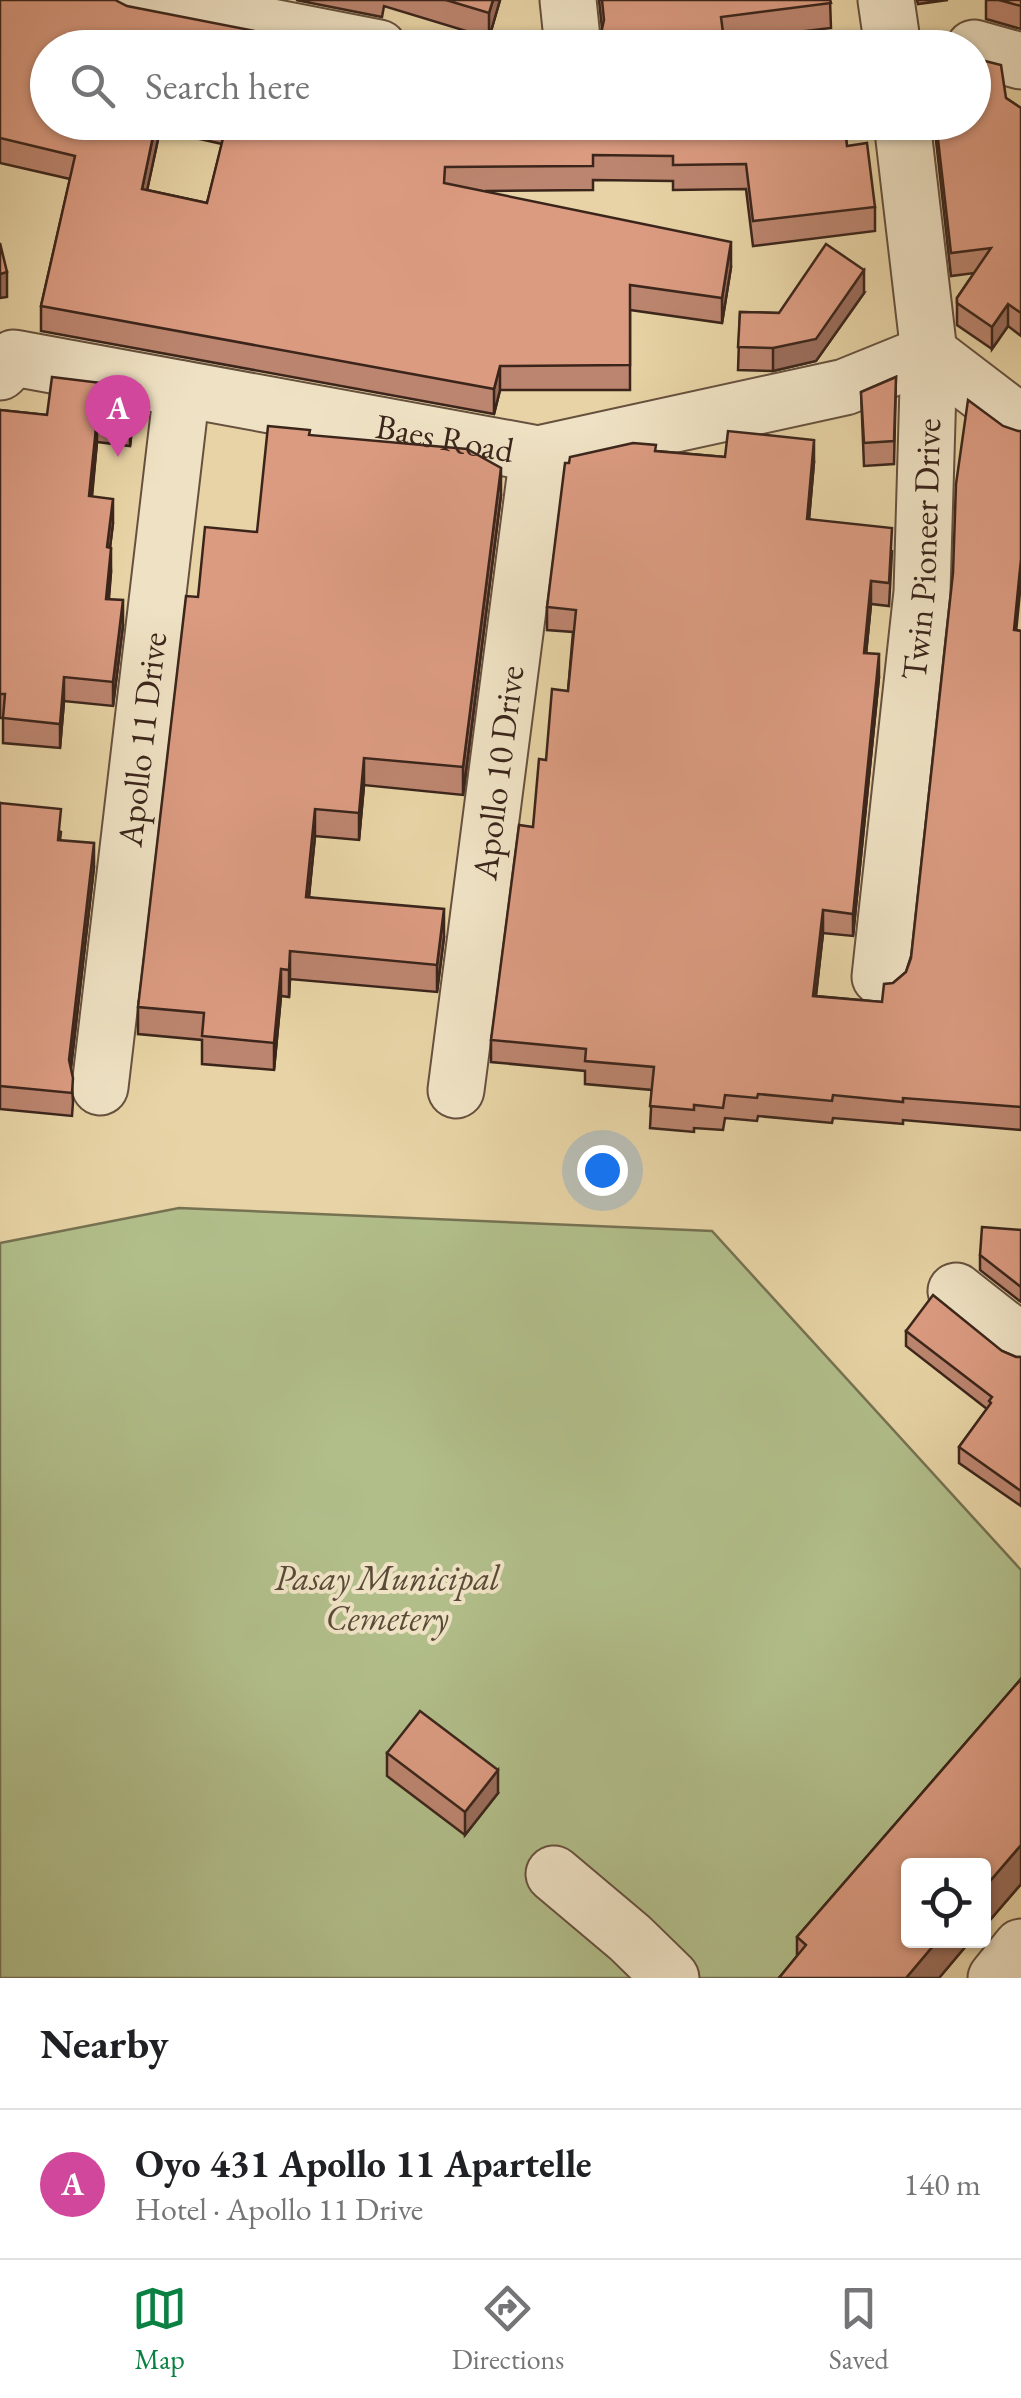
<!DOCTYPE html>
<meta charset="utf-8">
<style>
body{margin:0;font-family:"EB Garamond",serif;background:#f2f2f2;color:#202124}
.controls{position:absolute;right:30px;bottom:30px;display:grid;overflow:hidden;border-radius:10px;box-shadow:0 2px 8px #0004}
.controls button{width:90px;height:90px;display:grid;place-items:center;padding:0;border:0;border-bottom:2px solid #e0e0e0;background:#fff;color:#202124;font:50px sans-serif}
.you{position:absolute;left:602px;top:1170px;width:35px;height:35px;margin:-25px;border:8px solid #fff;border-radius:50%;background:#1a73e8;box-shadow:0 0 0 15px #1a73e833}
.badge{display:grid;place-items:center;width:65px;height:65px;border-radius:50%;background:#0b8043;color:#fff;font-size:32px;font-weight:700}
.pin{position:absolute;translate:-50% -82px;filter:drop-shadow(0 2px 5px #0008)}
.pin::after{content:'';position:absolute;top:52px;width:35px;height:30px;background:inherit;clip-path:polygon(0 0,100% 0,50% 100%)}
.list{margin:0;padding:0;list-style:none}
h2{display:flex;justify-content:space-between;align-items:center;height:130px;margin:0;padding:0 40px;font-size:42px}
h2 small{font-size:32px;font-weight:400;color:#757577}
.list li{display:grid;grid-template-columns:65px 1fr auto;gap:30px;align-items:center;box-sizing:border-box;height:150px;padding:0 40px;border-top:2px solid #e0e0e0}
.list b{display:block;font-size:38px;white-space:nowrap}
.list p{margin:0;font-size:32px;white-space:nowrap;color:#757577}
.list em{font-size:32px;font-style:normal;color:#757577}
.icon{flex:none;width:55px;height:55px;fill:none;stroke:currentColor;stroke-width:2;stroke-linecap:round;stroke-linejoin:round}
.map{position:relative;flex:none;width:1021px;height:1978px;overflow:hidden}
.search{position:absolute;background:#fff;box-shadow:0 2px 8px #0004;left:30px;right:30px;top:30px;height:110px;display:flex;align-items:center;gap:25px;box-sizing:border-box;padding:0 35px;border-radius:55px;color:#757577;font-size:38px}
.sheet{height:280px;background:#fff}
nav{display:flex;justify-content:space-around;align-items:center;box-sizing:border-box;height:140px;border-top:2px solid #e0e0e0;background:#fff;font-size:28px;color:#757577}
nav a{display:grid;justify-items:center;gap:5px}
nav .on{color:#0b8043}
.map>svg:first-child{display:block}
.green{fill:#b1be8a;stroke:#767252;stroke-width:2.5}
.lines{fill:none;stroke-linecap:round;stroke-linejoin:round}
.minor-casing{stroke:#66503e;stroke-width:59}
.minor{stroke:#efe2c4;stroke-width:55}
.wall{fill:#bc856f;stroke:#3b251b;stroke-width:2.5;fill-rule:evenodd}
.shaded-wall{fill:#996c5a;stroke:#3b251b;stroke-width:2.5}
.building{fill:#db9b81;stroke:#3b251b;stroke-width:2.5}
.labels{text-anchor:middle;dominant-baseline:central;stroke-width:8;stroke-linejoin:round;paint-order:stroke}
.street-label{font-size:35px;fill:#3b251b;stroke:#efe2c4}
.park-label{font-size:35px;font-style:italic;fill:#584b37;stroke:#efe2c4}
</style>
<div class="map">
<svg width="1021" height="1978" viewBox="0 0 1021 1978">
<rect width="100%" height="100%" fill="#e7d3a5"/>
<filter id="stains"><feTurbulence type="fractalNoise" baseFrequency=".002" numOctaves="4"/><feColorMatrix values="0 0 0 0 .2 0 0 0 0 .09 0 0 0 0 .02 0 0 0 .5 -.17"/></filter>
<radialGradient id="worn" r=".72"><stop offset=".6" stop-color="#630" stop-opacity="0"/><stop offset="1" stop-color="#630" stop-opacity=".3"/></radialGradient>
<!-- green -->
<path class="green" d="M 179,1208 L 712,1231 L 1021,1570 L 1021,1699 L 779,1978 L 0,1978 L 0,1243 Z"/>
<g class="lines">
<!-- minor casing -->
<g class="minor-casing">
<g id="minor">
<path d="M 133,0 L 379,48"/>
<path d="M 568,0 L 573,48"/>
<path d="M 886,0 L 893,48"/>
<path d="M 974,48 L 1021,61"/>
<path id="s1" d="M 0,372 L 14,358 L 538,454 L 845,387 L 929,353 L 1021,423"/>
<path id="s2" d="M 880,977 L 922,592 L 929,353 L 902,122"/>
<path id="s3" d="M 100,1087 L 182,389"/>
<path id="s4" d="M 456,1090 L 538,454"/>
<path d="M 956,1291 L 1021,1342"/>
<path d="M 554,1874 L 630,1938 L 671,1978"/>
<path d="M 996,1978 L 1021,1947"/>
</g>
</g>
<!-- minor -->
<use href="#minor" class="minor"/>
</g>
<!-- wall -->
<g class="wall">
<path d="M 0,0 L 48,122 L 844,122 L 847,146 L 875,207 L 875,231 L 753,246 L 746,189 L 673,190 L 673,181 L 593,180 L 593,190 L 485,191 L 731,267 L 722,323 L 630,310 L 630,390 L 500,390 L 494,414 L 41,331 L 41,306 L 70,179 L 0,163 ZM 160,130 L 222,144 L 207,203 L 147,190 Z"/>
<path d="M 296,0 L 500,0 L 489,38 L 384,6 L 382,17 Z"/>
<path d="M 599,0 L 830,0 L 831,28 L 724,41 L 725,48 L 600,48 L 602,28 Z"/>
<path d="M 917,0 L 948,0 L 918,4 Z"/>
<path d="M 986,0 L 1021,0 L 1021,29 L 986,19 Z"/>
<path d="M 1006,98 L 1021,108 L 1021,336 L 1008,326 L 992,349 L 957,325 L 957,298 L 974,273 L 951,276 L 934,122 L 974,122 Z"/>
<path d="M 864,293 L 816,361 L 773,371 L 738,370 L 740,312 L 779,313 Z"/>
<path d="M 896,377 L 894,464 L 864,466 L 861,392 Z"/>
<path d="M 0,410 L 47,415 L 134,412 L 130,446 L 97,442 L 92,497 L 113,523 L 110,547 L 111,572 L 109,599 L 123,625 L 113,706 L 64,701 L 60,748 L 3,743 L 3,718 L 0,718 Z"/>
<path d="M 310,435 L 501,495 L 463,795 L 364,785 L 359,840 L 315,836 L 309,897 L 444,937 L 437,992 L 290,979 L 289,997 L 281,996 L 274,1070 L 202,1064 L 202,1040 L 138,1034 L 138,1007 L 198,597 L 257,532 Z"/>
<path d="M 656,451 L 725,457 L 814,462 L 809,519 L 892,551 L 889,606 L 871,604 L 866,653 L 879,677 L 853,936 L 823,933 L 816,996 L 882,1002 L 893,983 L 906,972 L 1016,630 L 1021,631 L 1021,1130 L 903,1120 L 903,1124 L 833,1118 L 832,1123 L 758,1116 L 757,1121 L 725,1118 L 723,1130 L 694,1128 L 694,1132 L 650,1128 L 652,1090 L 585,1084 L 585,1071 L 491,1062 L 491,1040 L 546,760 L 568,691 L 573,632 L 547,630 L 547,607 Z"/>
<path d="M 0,803 L 61,832 L 60,840 L 94,867 L 71,1068 L 73,1102 L 72,1116 L 0,1109 Z"/>
<path d="M 1021,1230 L 1021,1302 L 980,1270 L 980,1255 Z"/>
<path d="M 906,1331 L 1002,1351 L 1016,1357 L 1021,1357 L 1021,1506 L 959,1463 L 959,1447 L 987,1409 L 906,1346 Z"/>
<path d="M 1021,1679 L 1021,1884 L 984,1927 L 984,1866 L 971,1940 L 939,1978 L 779,1978 L 797,1956 L 797,1937 Z"/>
<path d="M 387,1753 L 498,1793 L 465,1835 L 387,1776 Z"/>
</g>
<!-- shaded-wall -->
<g class="shaded-wall">
<path d="M 493,0 L 500,0 L 489,38 L 489,13 Z"/>
<path d="M 156,122 L 160,122 L 160,130 L 142,214 L 142,189 Z"/>
<path d="M 731,242 L 731,267 L 722,323 L 722,298 Z"/>
<path d="M 864,270 L 864,293 L 816,361 L 773,371 L 773,348 Z"/>
<path d="M 7,272 L 7,297 L 0,298 L 0,274 Z"/>
<path d="M 1008,304 L 1008,326 L 992,349 L 992,327 Z"/>
<path d="M 500,366 L 500,390 L 494,414 L 494,389 Z"/>
<path d="M 134,387 L 134,412 L 130,446 L 130,421 Z"/>
<path d="M 97,418 L 97,442 L 89,521 L 89,496 Z"/>
<path d="M 814,440 L 814,462 L 807,542 L 807,519 Z"/>
<path d="M 501,468 L 501,495 L 463,795 L 463,767 Z"/>
<path d="M 113,499 L 113,523 L 107,572 L 107,547 Z"/>
<path d="M 111,548 L 111,572 L 106,623 L 106,599 Z"/>
<path d="M 1021,559 L 1021,582 L 1014,652 L 1014,630 Z"/>
<path d="M 871,581 L 871,604 L 864,675 L 864,653 Z"/>
<path d="M 123,600 L 123,625 L 113,706 L 113,682 Z"/>
<path d="M 879,654 L 879,677 L 853,936 L 853,914 Z"/>
<path d="M 64,677 L 64,701 L 60,748 L 60,724 Z"/>
<path d="M 364,758 L 364,785 L 359,840 L 359,813 Z"/>
<path d="M 315,809 L 315,836 L 306,924 L 306,897 Z"/>
<path d="M 94,843 L 94,867 L 69,1083 L 69,1060 Z"/>
<path d="M 444,909 L 444,937 L 437,992 L 437,965 Z"/>
<path d="M 823,910 L 823,933 L 813,1019 L 813,996 Z"/>
<path d="M 290,951 L 290,979 L 289,997 L 289,970 Z"/>
<path d="M 281,969 L 281,996 L 274,1070 L 274,1043 Z"/>
<path d="M 498,1770 L 498,1793 L 465,1835 L 465,1812 Z"/>
<path d="M 1021,1845 L 1021,1884 L 984,1927 L 984,1888 Z"/>
<path d="M 938,1940 L 971,1940 L 939,1978 L 906,1978 Z"/>
</g>
<!-- building -->
<g class="building">
<path d="M 0,0 L 115,0 L 127,6 L 341,48 L 48,48 L 48,122 L 156,122 L 142,189 L 207,203 L 227,122 L 844,122 L 847,146 L 867,143 L 875,207 L 753,221 L 746,164 L 673,165 L 673,156 L 593,155 L 593,166 L 445,167 L 444,183 L 731,242 L 722,298 L 630,285 L 630,365 L 500,366 L 494,389 L 41,306 L 75,156 L 0,138 Z"/>
<path d="M 446,0 L 493,0 L 489,13 Z"/>
<path d="M 602,0 L 830,0 L 831,3 L 721,17 L 725,48 L 602,48 L 600,38 L 604,20 Z"/>
<path d="M 999,0 L 1021,0 L 1021,6 Z"/>
<path d="M 981,60 L 1001,65 L 1006,98 L 1021,108 L 1021,313 L 1008,304 L 992,327 L 957,303 L 957,298 L 991,248 L 951,253 L 936,122 L 974,122 L 974,61 Z"/>
<path d="M 0,243 L 7,272 L 0,274 Z"/>
<path d="M 826,244 L 864,270 L 816,339 L 773,348 L 738,347 L 740,312 L 779,313 Z"/>
<path d="M 52,377 L 134,387 L 130,421 L 97,418 L 89,496 L 113,499 L 107,547 L 111,548 L 106,599 L 123,600 L 113,682 L 64,677 L 60,724 L 3,718 L 5,694 L 0,694 L 0,410 L 47,415 Z"/>
<path d="M 896,377 L 894,441 L 864,443 L 861,392 Z"/>
<path d="M 968,400 L 1003,426 L 1018,431 L 1021,431 L 1021,559 L 1014,630 L 1021,631 L 1021,1107 L 903,1098 L 903,1102 L 833,1095 L 832,1101 L 758,1094 L 757,1098 L 725,1095 L 723,1108 L 694,1105 L 694,1110 L 650,1106 L 654,1067 L 585,1061 L 586,1049 L 491,1040 L 519,825 L 533,827 L 539,759 L 546,760 L 552,689 L 568,691 L 576,610 L 547,607 L 565,463 L 569,463 L 570,457 L 633,443 L 656,445 L 655,451 L 725,457 L 728,431 L 814,440 L 807,519 L 892,528 L 889,583 L 871,581 L 864,653 L 879,654 L 853,914 L 823,910 L 813,996 L 882,1002 L 884,984 L 893,983 L 906,972 L 911,958 L 953,573 L 956,484 Z"/>
<path d="M 268,426 L 310,430 L 309,435 L 467,449 L 501,468 L 463,767 L 364,758 L 359,813 L 315,809 L 306,897 L 444,909 L 437,965 L 290,951 L 289,970 L 281,969 L 274,1043 L 202,1036 L 204,1013 L 138,1007 L 186,596 L 198,597 L 205,527 L 257,532 Z"/>
<path d="M 0,803 L 61,809 L 58,840 L 94,843 L 69,1060 L 73,1078 L 72,1093 L 0,1086 Z"/>
<path d="M 982,1227 L 1021,1230 L 1021,1287 L 980,1255 Z"/>
<path d="M 933,1295 L 1002,1351 L 1016,1357 L 1021,1357 L 1021,1491 L 959,1447 L 991,1403 L 989,1401 L 992,1397 L 906,1331 Z"/>
<path d="M 1021,1679 L 1021,1845 L 984,1888 L 984,1866 L 908,1866 L 908,1940 L 938,1940 L 906,1978 L 779,1978 L 806,1945 L 797,1937 Z"/>
<path d="M 420,1711 L 498,1770 L 465,1812 L 387,1753 Z"/>
</g>
<g class="labels">
<!-- street labels -->
<g class="street-label">
<text stroke="none"><textPath href="#s1" startOffset="458">Baes Road</textPath></text>
<text stroke="none"><textPath href="#s2" startOffset="430">Twin Pioneer Drive</textPath></text>
<text stroke="none"><textPath href="#s3" startOffset="350">Apollo 11 Drive</textPath></text>
<text stroke="none"><textPath href="#s4" startOffset="320">Apollo 10 Drive</textPath></text>
</g>
<!-- park labels -->
<g class="park-label">
<text x="387" y="1577">Pasay Municipal<tspan x="387" dy="40">Cemetery</tspan></text>
</g>
</g>
<rect width="100%" height="100%" filter="url(#stains)"/>
<rect width="100%" height="100%" fill="url(#worn)"/>
</svg>
<div class="controls">
<button><svg class="icon" aria-label="locate" viewBox="0 0 24 24"><circle cx="12" cy="12" r="6"/><path d="M12 2v4M12 18v4M2 12h4M18 12h4"/></svg></button>
</div>
<div class="you"></div>
<div class="pin badge" style="left:118px;top:457px;background:#d1479c">A</div>
<div class="search"><svg class="icon" aria-label="search" viewBox="0 0 24 24"><circle cx="10" cy="10" r="6"/><path d="M15 15l6 6"/></svg>Search here</div>
</div>
<section class="sheet">
<h2>Nearby<small></small></h2>
<ul class="list">
<li><span class="badge" style="background:#d1479c">A</span><div><b>Oyo 431 Apollo 11 Apartelle</b><p>Hotel · Apollo 11 Drive</p></div><em>140 m</em></li>
</ul>
</section>
<nav>
<a class="on"><svg class="icon" aria-label="map" viewBox="0 0 24 24"><path d="M3 6l6-2 6 2 6-2v14l-6 2-6-2-6 2zM9 4v14M15 6v14"/></svg>Map</a>
<a><svg class="icon" aria-label="directions" viewBox="0 0 24 24"><path d="M12 3l9 9-9 9-9-9zM9 14v-3h6M13 9l2 2-2 2"/></svg>Directions</a>
<a><svg class="icon" aria-label="saved" viewBox="0 0 24 24"><path d="M7 4h10v16l-5-4-5 4z"/></svg>Saved</a>
</nav>
